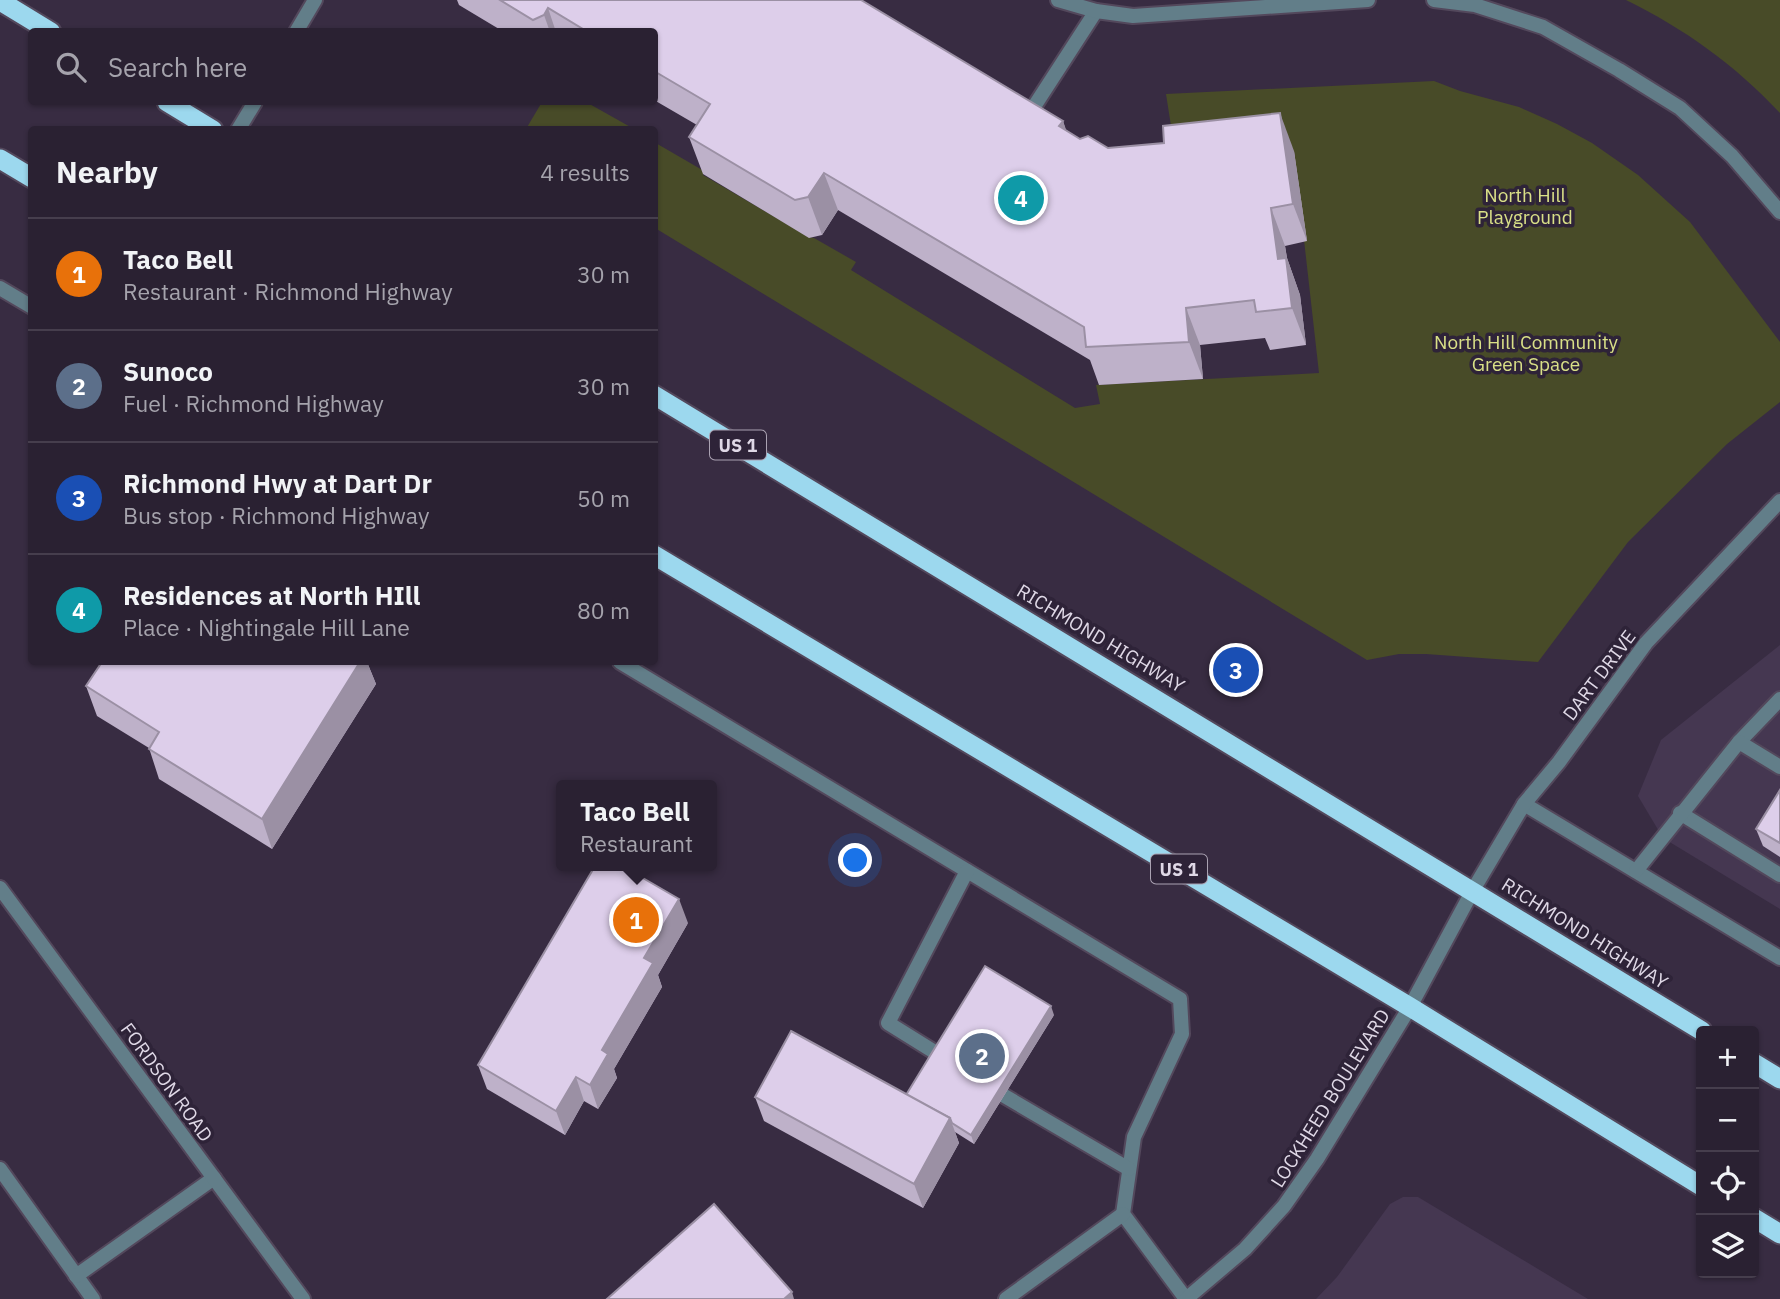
<!DOCTYPE html>
<meta charset="utf-8">
<style>
body{margin:0;font-family:"IBM Plex Sans",sans-serif;background:#362e3e;color:#f1f3f6}
.controls{position:absolute;right:21px;bottom:21px;display:grid;overflow:hidden;border-radius:7px;box-shadow:0 2px 5px #0004}
.controls button{width:63px;height:63px;display:grid;place-items:center;padding:0;border:0;border-bottom:2px solid #463e4d;background:#2a2132;color:#f1f3f6;font:35px sans-serif}
.you{position:absolute;left:856px;top:861px;width:24px;height:24px;margin:-18px;border:5px solid #fff;border-radius:50%;background:#1a73e8;box-shadow:0 0 0 10px #1a73e833}
.badge{display:grid;place-items:center;width:46px;height:46px;border-radius:50%;background:#1a73e8;color:#fff;font-size:23px;font-weight:700}
.pin{position:absolute;translate:-50% -50%;border:4px solid #fff;box-shadow:0 2px 7px #0006}
.popup{position:absolute;left:556px;top:780px;width:161px;height:91px;box-sizing:border-box;display:grid;place-content:center;border-radius:7px;background:#2a2132;filter:drop-shadow(0 2px 5px #0005);font-size:23px;white-space:nowrap;color:#a5a3ac}
.popup b{font-size:26px;color:#f1f3f6}
.popup::after{content:'';position:absolute;left:50%;top:100%;margin-left:-14px;border:14px solid transparent;border-top-color:#2a2132}
.list{margin:0;padding:0;list-style:none}
h2{display:flex;justify-content:space-between;align-items:center;height:91px;margin:0;padding:0 28px;font-size:30px}
h2 small{font-size:23px;font-weight:400;color:#a5a3ac}
.list li{display:grid;grid-template-columns:46px 1fr auto;gap:21px;align-items:center;box-sizing:border-box;height:112px;padding:0 28px;border-top:2px solid #463e4d}
.list b{display:block;font-size:26px;white-space:nowrap}
.list p{margin:0;font-size:23px;white-space:nowrap;color:#a5a3ac}
.list em{font-size:23px;font-style:normal;color:#a5a3ac}
.icon{flex:none;width:38px;height:38px;fill:none;stroke:currentColor;stroke-width:2;stroke-linecap:round;stroke-linejoin:round}
.map{position:relative;flex:none;width:1780px;height:1299px;overflow:hidden}
.search{position:absolute;background:#2a2132;box-shadow:0 2px 5px #0004;left:28px;top:28px;width:630px;height:77px;display:flex;align-items:center;gap:18px;box-sizing:border-box;padding:0 24px;border-radius:7px;color:#a5a3ac;font-size:26px}
.panel{position:absolute;background:#2a2132;box-shadow:0 2px 5px #0004;left:28px;top:126px;width:630px;height:539px;border-radius:7px}
.map>svg:first-child{display:block}
.built{fill:#453751}
.green{fill:#484b28}
.lines{fill:none;stroke-linecap:round;stroke-linejoin:round}
.service-casing{stroke:#53485c;stroke-width:18}
.minor-casing{stroke:#53485c;stroke-width:18}
.tertiary-casing{stroke:#53485c;stroke-width:18}
.trunk-casing{stroke:#53485c;stroke-width:23}
.service{stroke:#627e89;stroke-width:14}
.minor{stroke:#627e89;stroke-width:14}
.tertiary{stroke:#627e89;stroke-width:14}
.trunk{stroke:#9cd8ee;stroke-width:19}
.wall{fill:#beb1c9}
.shaded-wall{fill:#9b90a4}
.building{fill:#ddceea;stroke:#9b90a4;stroke-width:2}
.labels{text-anchor:middle;dominant-baseline:central;stroke-width:7;stroke-linejoin:round;paint-order:stroke}
.shield{fill:#2e2338;stroke:#aaa2b2;stroke-width:2}
.shield-label{font-size:18px;font-weight:bold;fill:#dfd8e6}
.park-label{font-size:19px;fill:#d9e087;stroke:#2e2338}
.street-label{font-size:19px;fill:#dfd8e6;stroke:#2e2338}
</style>
<div class="map">
<svg width="1780" height="1299" viewBox="0 0 1780 1299">
<rect width="100%" height="100%" fill="#382c42"/>
<!-- built -->
<g class="built">
<path d="M 1780,645 L 1780,909 L 1663,838 L 1638,796 L 1661,740 Z"/>
<path d="M 1403,1197 L 1418,1197 L 1588,1299 L 1316,1299 L 1337,1277 L 1390,1204 Z"/>
</g>
<!-- green -->
<g class="green">
<path d="M 1626,0 L 1780,0 L 1780,113 C 1735,65 1685,29 1626,0 Z"/>
<path d="M 1434,81 L 1460,91 L 1519,107 L 1557,124 L 1592,143 L 1638,175 L 1690,222 L 1780,342 L 1780,402 L 1727,444 L 1628,542 L 1538,662 L 1426,654 L 1399,654 L 1367,660 L 655,228 L 654,142 L 704,171 L 703,175 L 809,237 L 814,238 L 856,262 L 851,270 L 1075,408 L 1100,404 L 1096,385 L 1319,373 L 1294,151 L 1177,164 L 1166,94 Z"/>
<path d="M 542,102 L 586,102 L 634,129 L 526,129 Z"/>
</g>
<g class="lines">
<!-- service casing -->
<g class="service-casing">
<g id="service">
<path d="M 1026,119 L 1096,11"/>
<path d="M 0,288 L 32,307"/>
<path d="M 620,662 L 1180,999 L 1182,1034 L 1134,1137 L 1123,1214 L 1186,1299"/>
<path d="M 1739,742 L 1780,699"/>
<path d="M 1524,804 L 1780,958"/>
<path d="M 1680,813 L 1780,875"/>
<path d="M 1636,871 L 1739,742 L 1780,767"/>
<path d="M 949,1061 L 888,1023 L 967,871"/>
<path d="M 989,1087 L 1129,1169"/>
<path d="M 0,1169 L 93,1299"/>
<path d="M 76,1276 L 214,1178"/>
<path d="M 1006,1299 L 1123,1214"/>
</g>
</g>
<!-- minor casing -->
<g class="minor-casing">
<g id="minor">
<path d="M 1058,0 L 1096,11 L 1133,16 L 1368,0"/>
<path d="M 1434,0 L 1475,5 L 1543,27 L 1619,70 L 1680,108 L 1732,156 L 1780,212"/>
<path d="M 296,32 L 315,0"/>
<path d="M 238,130 L 255,102"/>
<path d="M 0,888 L 303,1299"/>
<path d="M 1473,890 L 1524,804 L 1559,762 L 1646,643 L 1780,501"/>
</g>
</g>
<!-- tertiary casing -->
<g class="tertiary-casing">
<path id="tertiary" d="M 1186,1299 L 1245,1249 L 1284,1206 L 1317,1159 L 1410,1007 L 1473,890"/>
</g>
<!-- trunk casing -->
<g class="trunk-casing">
<g id="trunk">
<path d="M 0,1 L 51,32"/>
<path d="M 167,102 L 213,130"/>
<path d="M 0,159 L 32,178"/>
<path d="M 654,395 L 1702,1031"/>
<path d="M 654,555 L 1410,1007 L 1701,1186"/>
<path d="M 1754,1063 L 1780,1079"/>
<path d="M 1754,1218 L 1780,1234"/>
</g>
</g>
<!-- service -->
<use href="#service" class="service"/>
<!-- minor -->
<use href="#minor" class="minor"/>
<!-- tertiary -->
<use href="#tertiary" class="tertiary"/>
<!-- trunk -->
<use href="#trunk" class="trunk"/>
</g>
<!-- wall -->
<g class="wall">
<path d="M 457,0 L 861,0 L 1063,121 L 1066,131 L 1080,139 L 1108,148 L 1294,151 L 1307,241 L 1285,246 L 1287,258 L 1300,295 L 1306,345 L 1270,350 L 1265,338 L 1200,345 L 1203,379 L 1099,385 L 1090,360 L 838,210 L 822,235 L 809,238 L 703,174 L 689,137 L 697,125 L 654,100 L 654,32 L 504,32 L 459,5 Z"/>
<path d="M 102,662 L 367,662 L 376,684 L 272,849 L 159,779 L 149,748 L 97,716 L 86,686 Z"/>
<path d="M 1780,790 L 1780,857 L 1763,846 L 1756,829 Z"/>
<path d="M 688,923 L 658,975 L 662,987 L 614,1069 L 617,1078 L 598,1109 L 584,1101 L 565,1135 L 487,1089 L 478,1065 Z"/>
<path d="M 1054,1015 L 974,1144 L 955,1132 L 959,1143 L 923,1208 L 764,1121 L 755,1097 L 906,1095 Z"/>
</g>
<!-- shaded-wall -->
<g class="shaded-wall">
<path d="M 548,8 L 556,32 L 550,32 L 544,15 Z"/>
<path d="M 1280,113 L 1294,151 L 1307,241 L 1293,204 Z"/>
<path d="M 1063,121 L 1076,158 L 1059,126 Z"/>
<path d="M 824,173 L 838,210 L 822,235 L 808,197 Z"/>
<path d="M 1271,208 L 1285,246 L 1287,258 L 1300,295 L 1306,345 L 1292,308 L 1278,259 Z"/>
<path d="M 1186,308 L 1200,345 L 1203,379 L 1189,342 Z"/>
<path d="M 360,662 L 367,662 L 376,684 L 272,849 L 262,819 Z"/>
<path d="M 679,899 L 688,923 L 658,975 L 662,987 L 614,1069 L 617,1078 L 598,1109 L 590,1085 L 602,1050 L 644,958 Z"/>
<path d="M 1051,1006 L 1054,1015 L 974,1144 L 971,1135 Z"/>
<path d="M 576,1077 L 584,1101 L 565,1135 L 556,1111 Z"/>
<path d="M 950,1118 L 959,1143 L 923,1208 L 914,1184 Z"/>
<path d="M 792,1292 L 794,1299 L 784,1299 Z"/>
</g>
<!-- building -->
<g class="building">
<path d="M 500,0 L 861,0 L 1063,121 L 1059,126 L 1080,139 L 1088,136 L 1108,148 L 1164,143 L 1163,126 L 1280,113 L 1293,204 L 1271,208 L 1278,259 L 1286,258 L 1292,308 L 1256,312 L 1254,300 L 1186,308 L 1189,342 L 1086,347 L 1084,327 L 824,173 L 808,197 L 795,200 L 689,137 L 710,104 L 654,71 L 654,32 L 588,32 L 548,8 L 544,15 L 533,20 Z"/>
<path d="M 102,662 L 360,662 L 262,819 L 149,749 L 159,732 L 86,686 Z"/>
<path d="M 1780,790 L 1780,843 L 1756,829 Z"/>
<path d="M 595,866 L 622,866 L 679,899 L 644,958 L 653,963 L 602,1050 L 608,1054 L 590,1085 L 576,1077 L 556,1111 L 478,1065 Z"/>
<path d="M 985,966 L 1051,1006 L 971,1135 L 952,1123 L 950,1118 L 906,1095 Z"/>
<path d="M 791,1031 L 950,1118 L 914,1184 L 755,1097 Z"/>
<path d="M 714,1204 L 792,1292 L 784,1299 L 607,1299 Z"/>
</g>
<g class="labels">
<!-- shield labels -->
<g class="shield">
<rect x="710" y="430.5" width="56" height="29" rx="5"/>
<rect x="1151" y="854.5" width="56" height="29" rx="5"/>
</g>
<g class="shield-label">
<text x="738" y="445">US 1</text>
<text x="1179" y="869">US 1</text>
</g>
<!-- park labels -->
<g class="park-label">
<text x="1525" y="195">North Hill<tspan x="1525" dy="22">Playground</tspan></text>
<text x="1526" y="342">North Hill Community<tspan x="1526" dy="22">Green Space</tspan></text>
</g>
<!-- street labels -->
<g class="street-label">
<text transform="translate(1101 638) rotate(31)">RICHMOND HIGHWAY</text>
<text transform="translate(1599 675) rotate(-53)">DART DRIVE</text>
<text transform="translate(1585 933) rotate(32)">RICHMOND HIGHWAY</text>
<text transform="translate(167 1082) rotate(54)">FORDSON ROAD</text>
<text transform="translate(1330 1098) rotate(-58)">LOCKHEED BOULEVARD</text>
</g>
</g>
</svg>
<div class="controls">
<button>+</button>
<button>−</button>
<button><svg class="icon" aria-label="locate" viewBox="0 0 24 24"><circle cx="12" cy="12" r="6"/><path d="M12 2v4M12 18v4M2 12h4M18 12h4"/></svg></button>
<button><svg class="icon" aria-label="layers" viewBox="0 0 24 24"><path d="M12 4l9 5-9 5-9-5zM3 14l9 5 9-5"/></svg></button>
</div>
<div class="you"></div>
<div class="pin badge" style="left:636px;top:920px;background:#e8710a">1</div>
<div class="popup"><b>Taco Bell</b>Restaurant</div>
<div class="pin badge" style="left:982px;top:1056px;background:#5c6f8a">2</div>
<div class="pin badge" style="left:1236px;top:670px;background:#1a4fb4">3</div>
<div class="pin badge" style="left:1021px;top:198px;background:#0f9aa8">4</div>
<div class="search"><svg class="icon" aria-label="search" viewBox="0 0 24 24"><circle cx="10" cy="10" r="6"/><path d="M15 15l6 6"/></svg>Search here</div>
<section class="panel">
<h2>Nearby<small>4 results</small></h2>
<ul class="list">
<li><span class="badge" style="background:#e8710a">1</span><div><b>Taco Bell</b><p>Restaurant · Richmond Highway</p></div><em>30 m</em></li>
<li><span class="badge" style="background:#5c6f8a">2</span><div><b>Sunoco</b><p>Fuel · Richmond Highway</p></div><em>30 m</em></li>
<li><span class="badge" style="background:#1a4fb4">3</span><div><b>Richmond Hwy at Dart Dr</b><p>Bus stop · Richmond Highway</p></div><em>50 m</em></li>
<li><span class="badge" style="background:#0f9aa8">4</span><div><b>Residences at North HIll</b><p>Place · Nightingale Hill Lane</p></div><em>80 m</em></li>
</ul>
</section>
</div>
